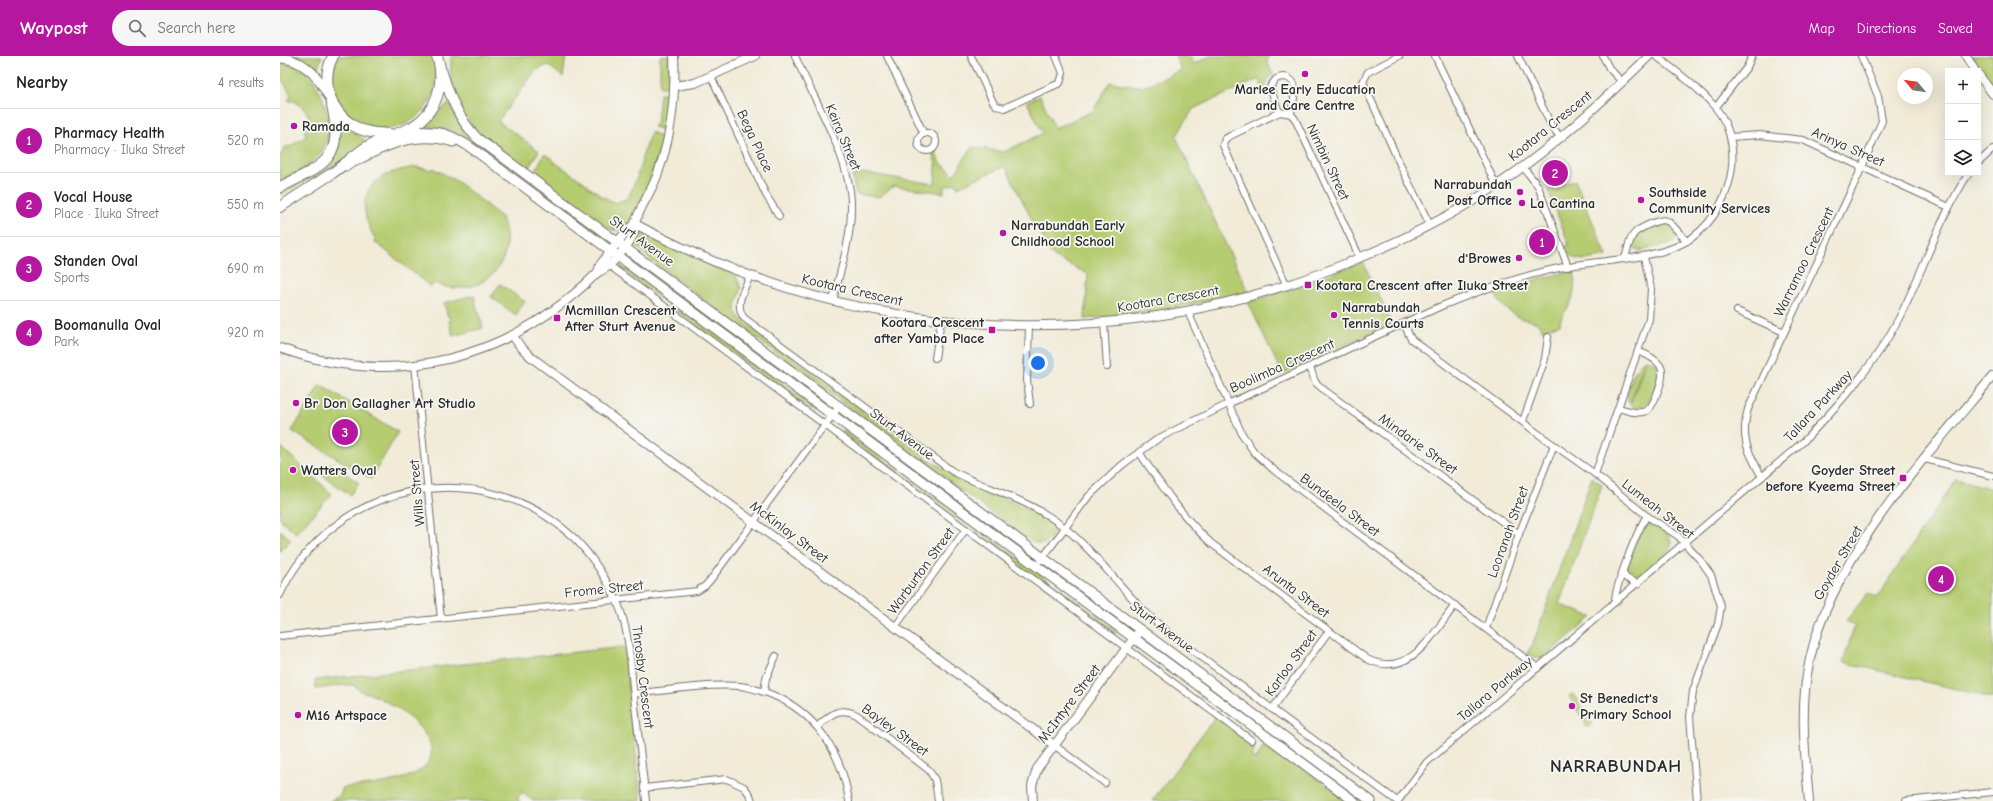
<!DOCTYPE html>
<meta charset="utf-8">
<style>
body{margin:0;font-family:"Comic Neue",sans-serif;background:#f6f6f6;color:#222}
.controls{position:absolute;right:12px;top:12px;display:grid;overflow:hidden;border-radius:0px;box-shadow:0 4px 16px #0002}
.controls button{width:36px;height:36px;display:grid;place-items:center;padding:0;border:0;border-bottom:1px solid #e0e0e0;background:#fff;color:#222;font:20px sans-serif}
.compass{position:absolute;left:1617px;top:12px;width:36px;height:36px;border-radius:50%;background:#fff;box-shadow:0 4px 16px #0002;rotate:299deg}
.you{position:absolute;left:758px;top:307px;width:14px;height:14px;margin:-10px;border:3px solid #fff;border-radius:50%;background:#1a73e8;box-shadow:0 0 0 6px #1a73e833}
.badge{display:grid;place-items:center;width:26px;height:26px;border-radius:50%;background:#b5179e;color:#fff;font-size:13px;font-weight:700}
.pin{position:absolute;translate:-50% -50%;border:2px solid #fff;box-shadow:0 1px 4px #0006}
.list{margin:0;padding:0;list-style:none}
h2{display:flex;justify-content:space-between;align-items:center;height:52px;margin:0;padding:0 16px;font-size:17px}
h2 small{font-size:13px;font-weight:400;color:#767676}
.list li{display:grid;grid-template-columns:26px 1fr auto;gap:12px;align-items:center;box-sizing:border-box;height:64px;padding:0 16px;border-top:1px solid #e0e0e0}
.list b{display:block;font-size:15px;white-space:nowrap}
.list p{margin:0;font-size:13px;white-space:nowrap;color:#767676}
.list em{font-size:13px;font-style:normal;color:#767676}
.icon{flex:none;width:22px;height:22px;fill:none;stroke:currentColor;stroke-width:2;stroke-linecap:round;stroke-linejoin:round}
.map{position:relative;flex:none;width:1713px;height:745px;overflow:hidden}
header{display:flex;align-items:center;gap:24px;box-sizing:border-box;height:56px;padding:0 20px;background:#b5179e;color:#fff}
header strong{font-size:19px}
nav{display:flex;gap:22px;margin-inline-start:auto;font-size:14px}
.search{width:280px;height:36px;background:#f6f6f6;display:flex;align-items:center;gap:10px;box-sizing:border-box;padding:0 14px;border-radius:22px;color:#767676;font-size:15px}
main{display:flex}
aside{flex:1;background:#fff}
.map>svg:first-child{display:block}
.green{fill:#b6cc71;stroke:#707c4e}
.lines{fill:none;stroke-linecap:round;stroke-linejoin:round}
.minor-casing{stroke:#706e68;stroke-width:8}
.tertiary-casing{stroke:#706e68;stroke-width:10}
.secondary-casing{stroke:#706e68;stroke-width:11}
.trunk-casing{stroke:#706e68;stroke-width:12}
.minor{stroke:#fff;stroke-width:6}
.tertiary{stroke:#fff;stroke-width:8}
.secondary{stroke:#fff;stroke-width:9}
.trunk{stroke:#fff;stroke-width:10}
.poi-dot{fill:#b5179e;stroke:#f6f6f2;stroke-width:1.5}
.labels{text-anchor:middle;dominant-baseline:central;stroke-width:3.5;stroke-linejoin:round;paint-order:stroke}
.poi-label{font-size:14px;font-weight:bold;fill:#2b2b2b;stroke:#f6f6f2;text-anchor:start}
.street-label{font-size:14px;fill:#2b2b2b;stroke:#f6f6f2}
.district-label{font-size:18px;font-weight:bold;letter-spacing:1px;fill:#2b2b2b;stroke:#f6f6f2}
</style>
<header>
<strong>Waypost</strong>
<div class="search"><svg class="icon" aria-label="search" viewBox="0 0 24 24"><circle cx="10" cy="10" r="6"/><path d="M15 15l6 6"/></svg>Search here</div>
<nav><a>Map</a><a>Directions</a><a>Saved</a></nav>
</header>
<main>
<aside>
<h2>Nearby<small>4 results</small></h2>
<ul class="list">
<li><span class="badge">1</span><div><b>Pharmacy Health</b><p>Pharmacy · Iluka Street</p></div><em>520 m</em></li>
<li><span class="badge">2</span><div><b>Vocal House</b><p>Place · Iluka Street</p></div><em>550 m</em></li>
<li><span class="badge">3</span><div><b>Standen Oval</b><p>Sports</p></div><em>690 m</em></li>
<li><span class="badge">4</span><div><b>Boomanulla Oval</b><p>Park</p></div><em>920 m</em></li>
</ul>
</aside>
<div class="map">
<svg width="1713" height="745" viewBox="0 0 1713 745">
<rect width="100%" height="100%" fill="#f6f6f2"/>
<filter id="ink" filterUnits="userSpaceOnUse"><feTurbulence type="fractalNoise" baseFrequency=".025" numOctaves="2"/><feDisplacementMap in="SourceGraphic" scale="8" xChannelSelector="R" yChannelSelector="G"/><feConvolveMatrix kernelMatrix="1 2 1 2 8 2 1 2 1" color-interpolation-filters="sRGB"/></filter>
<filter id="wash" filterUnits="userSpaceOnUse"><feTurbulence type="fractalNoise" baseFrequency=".012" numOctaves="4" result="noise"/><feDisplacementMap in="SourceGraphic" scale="16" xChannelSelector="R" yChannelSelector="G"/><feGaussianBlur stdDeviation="0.9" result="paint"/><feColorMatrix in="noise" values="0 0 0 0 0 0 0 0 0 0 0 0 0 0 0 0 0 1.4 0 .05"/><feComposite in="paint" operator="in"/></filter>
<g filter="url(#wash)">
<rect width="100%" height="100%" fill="#f1ebd8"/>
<!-- green -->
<g class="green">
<path d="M 16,0 L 42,0 L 37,14 Z"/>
<path d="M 58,0 L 153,0 C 154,6 156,12 156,18 C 157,27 154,37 150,44 C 123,96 44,71 52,17 C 53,12 56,5 58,0 Z"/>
<path d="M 171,0 L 286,0 L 283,21 L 268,9 L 256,14 L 218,65 L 259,95 L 249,111 L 244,110 C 214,88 181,70 172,31 C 170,22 171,10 171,0 Z"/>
<path d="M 380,0 L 389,0 L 389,28 L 386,31 L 380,31 Z"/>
<path d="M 895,0 L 910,0 L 914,8 L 930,0 L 989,0 L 987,5 L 993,19 L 988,24 L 985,32 L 983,33 L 979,23 L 913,53 L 896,81 L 968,236 L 879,255 L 805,263 L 808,218 L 774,201 L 765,190 L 767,188 L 753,166 L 725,110 L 678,131 L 676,127 L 664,131 L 664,137 L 614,130 L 599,141 L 576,138 L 572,120 L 583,117 L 655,128 L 656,108 L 652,97 L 655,94 L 659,105 L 674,119 L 692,91 L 724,96 L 763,77 L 747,46 L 760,40 L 775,72 L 813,55 L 830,26 L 863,31 L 901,14 Z"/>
<path d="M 1690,0 L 1713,0 L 1713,32 Z"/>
<path d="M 0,7 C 12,8 22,12 30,20 C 45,37 55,76 42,95 C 32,110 15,117 0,125 L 0,99 L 2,98 L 4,92 L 7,90 L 9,91 L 27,80 L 24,75 L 29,71 L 28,69 L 30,63 L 23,50 L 17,48 L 16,45 L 9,45 L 8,43 L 12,41 L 2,23 L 0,23 Z"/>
<path d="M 380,37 L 387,37 L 389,39 L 383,74 L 373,71 L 377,66 Z"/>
<path d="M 166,49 L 170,49 L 181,69 L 209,94 L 206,97 L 171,74 L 145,71 Z"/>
<path d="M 60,68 L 88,86 L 41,118 L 0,138 L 0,135 L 38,116 L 60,81 Z"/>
<path d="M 371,76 L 382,82 C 379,100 357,166 341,174 L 333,174 L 326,171 L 254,118 L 264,98 L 273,103 L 273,105 L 308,129 L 308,131 L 320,138 L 319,139 L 336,147 L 348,142 L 358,119 L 357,118 L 362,105 L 361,104 L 366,91 L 365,91 Z"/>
<path d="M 137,111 L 151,114 L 153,112 L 178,126 L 221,161 C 242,206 199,247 154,227 L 151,231 L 95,186 L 96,184 C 70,141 91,116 137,111 Z"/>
<path d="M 1295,124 L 1327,200 C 1310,203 1293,210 1284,191 L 1289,189 L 1268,134 Z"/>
<path d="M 1381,167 C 1389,169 1395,173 1396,182 L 1392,187 L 1359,195 L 1354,193 L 1351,188 L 1357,177 Z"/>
<path d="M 362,178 L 456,220 L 461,232 C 459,245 450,253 463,265 L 651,405 L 692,428 L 752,455 L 770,465 L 775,471 C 774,476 773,479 770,483 C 761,494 748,483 739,477 L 373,206 L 355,188 L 356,181 Z"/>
<path d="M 1083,206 L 1112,267 L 1002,318 L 968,246 L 1020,230 Z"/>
<path d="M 339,209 L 349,214 L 532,349 L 538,355 L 537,356 L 513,342 L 346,217 Z"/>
<path d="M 1294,214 C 1295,225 1295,236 1291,246 C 1288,254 1280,259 1280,268 L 1262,274 C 1258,262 1246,266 1238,261 C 1227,255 1218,246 1214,235 Z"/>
<path d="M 385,226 L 482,296 L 509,320 L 508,321 L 413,251 Z"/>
<path d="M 220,228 L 245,246 L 236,259 L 211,241 Z"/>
<path d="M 194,239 L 197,254 L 199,257 L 203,272 L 173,280 L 169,265 L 171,264 L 170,261 L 168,261 L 164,247 Z"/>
<path d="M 1365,304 L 1350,347 L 1349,347 C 1344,338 1355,308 1365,304 Z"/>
<path d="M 1366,304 L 1376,307 C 1383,319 1371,362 1351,349 L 1351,347 Z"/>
<path d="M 40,329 L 118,376 L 91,423 L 12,375 Z"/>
<path d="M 563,374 L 827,567 L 837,576 L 835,578 L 820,569 L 568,382 L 562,376 Z"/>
<path d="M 597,382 L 721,473 L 719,476 L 710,470 L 594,385 Z"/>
<path d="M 0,390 L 52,438 L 16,477 L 0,463 Z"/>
<path d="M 50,407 L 79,427 L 70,439 L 42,419 Z"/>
<path d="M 1312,421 L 1322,429 L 1279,548 L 1312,561 L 1267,599 C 1260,603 1254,602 1247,597 L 1253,588 Z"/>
<path d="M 1676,423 L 1713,433 L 1713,642 L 1563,606 L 1575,569 L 1566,565 L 1588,537 L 1597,542 Z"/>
<path d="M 1369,468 C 1383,469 1397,483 1388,496 L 1358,521 L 1352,522 L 1347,519 L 1346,513 L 1363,470 Z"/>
<path d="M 0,474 L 11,484 L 0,495 Z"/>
<path d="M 344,591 L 361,745 L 253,745 L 242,736 L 237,743 L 240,745 L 50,745 L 61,739 L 62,732 C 85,729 126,728 144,711 C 174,684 104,639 83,636 C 79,635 76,630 73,629 C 65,628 45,632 36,633 L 35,624 Z"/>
<path d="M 897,605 L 1088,745 L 1080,745 L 895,608 Z"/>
<path d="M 1293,638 L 1313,668 L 1307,671 L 1289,640 Z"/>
<path d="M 935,661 L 973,689 L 974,695 L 972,701 L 976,704 L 986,685 L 1067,745 L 872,745 Z"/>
</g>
</g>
<g filter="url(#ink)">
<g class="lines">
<!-- minor casing -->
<g class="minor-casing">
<g id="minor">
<path d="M 515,0 C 534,44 573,106 571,153 C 571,184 560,215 553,245"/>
<path d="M 607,0 L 644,78"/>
<path d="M 691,0 L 713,46 L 717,50 L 724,52 L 780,27 L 783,17 L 776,0"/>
<path d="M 1119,0 L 1088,16 L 1083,26 L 1123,115 L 1150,169"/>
<path d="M 1155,0 L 1216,129"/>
<path d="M 1238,0 L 1271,69 L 1280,81"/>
<path d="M 1323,0 L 1329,12 L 1342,26"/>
<path d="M 431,20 L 486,139 L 499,160"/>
<path d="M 1436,51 L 1467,11 L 1472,0"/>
<path d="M 999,56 L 990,31 L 996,23 C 1000,21 1004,20 1008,22 C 1022,29 1011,47 1011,58"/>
<circle cx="647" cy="86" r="9"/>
<path d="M 1450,81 L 1479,79 L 1523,84 L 1669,151"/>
<path d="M 1698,107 L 1713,93"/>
<path d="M 1243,111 L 1258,130 L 1288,211"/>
<path d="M 1345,202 C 1352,178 1350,176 1375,166 C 1378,165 1383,163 1387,165 C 1394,169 1400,179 1407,185"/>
<path d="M 326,207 L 971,684"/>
<path d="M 470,220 C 464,234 454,248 464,262 L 672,415 C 705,432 742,442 773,463 C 805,485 826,514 852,542 C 862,554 874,564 885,574 L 1117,745"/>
<path d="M 1007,230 L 943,89 L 945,83 L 950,80 L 1000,56 L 1011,58 L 1015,63 L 1080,202"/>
<path d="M 1457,255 L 1504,276"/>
<path d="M 908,256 L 962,378 L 974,396 L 995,415 L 1258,612"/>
<path d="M 824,267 L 827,311"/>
<path d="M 1124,268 L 1131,283 L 1264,382 L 1315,418 L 1367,460 L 1398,480 L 1421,505 L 1431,519 L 1441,550 L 1438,568 L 1413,635 L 1410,661 L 1417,745"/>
<path d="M 749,270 L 747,324 L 750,348"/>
<path d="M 655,302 L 661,264"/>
<path d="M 135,309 L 161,563"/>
<path d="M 1030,311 L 1035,326 L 1044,334 L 1239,478"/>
<path d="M 1339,352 C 1346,354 1358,359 1366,355 C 1372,352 1374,345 1376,340 C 1387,314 1385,306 1358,295"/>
<path d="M 1243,365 L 1265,303 L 1268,281"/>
<path d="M 859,396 C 881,429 902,461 932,488 L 1087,603 C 1129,624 1153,578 1175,549"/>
<path d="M 1645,403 L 1713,420"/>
<path d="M 1315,418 L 1369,263 L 1371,233 L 1364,201"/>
<path d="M 1482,421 C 1468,396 1460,383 1468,353 L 1578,120 L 1602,65 L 1598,40 L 1581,0"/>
<path d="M 761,504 L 808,441 L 842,409 L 879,382 L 948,348 L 1159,251 C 1201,234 1245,218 1289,210 C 1324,204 1362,204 1395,191 C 1446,171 1472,95 1435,51 C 1419,32 1396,15 1376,0"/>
<path d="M 1343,517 L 1346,522 L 1358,528"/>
<path d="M 0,539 C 52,425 201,396 293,481 C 310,497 322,516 333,537 C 350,569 350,606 354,641 C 358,676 362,710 366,745"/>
<path d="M 1335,546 C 1334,533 1358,472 1367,460"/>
<path d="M 615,571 L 686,473"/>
<path d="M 1206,572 L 1239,478 L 1274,389"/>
<path d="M 0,580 L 417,535 L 425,530 L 432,522 L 560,349"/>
<path d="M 484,636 L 486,622 L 496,600"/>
<path d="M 354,638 C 388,634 425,628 460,630 C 470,631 481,635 490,638 C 536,656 562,697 569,745"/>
<path d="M 992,653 L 1049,575"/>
<path d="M 538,670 C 551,658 559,650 577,659 L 649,714 L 655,724 L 658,745"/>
<path d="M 774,689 L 825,727"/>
<path d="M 364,732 L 447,723 L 464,731 L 470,739 L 472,745"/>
<path d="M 1118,745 L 1147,706 L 1524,385 C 1559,348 1594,310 1618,264 C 1643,216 1659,162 1689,117"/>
<path d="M 1626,745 L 1713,736"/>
</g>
</g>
<!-- tertiary casing -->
<g class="tertiary-casing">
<g id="tertiary">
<path d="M 1686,0 L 1695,15"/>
<path d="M 1698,18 L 1713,38"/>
<path d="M 394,30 L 415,27 L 475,0"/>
<path d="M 355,168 C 581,289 843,303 1079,202 C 1137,178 1194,148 1244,110 C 1289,77 1329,39 1369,0"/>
<path d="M 318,216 C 328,214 349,189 353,179 C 355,175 354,171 355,167 C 360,151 371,136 377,120 C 391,82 396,41 394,0"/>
<path d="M 233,280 L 240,290 L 251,301 L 774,689"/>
<path d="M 0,292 C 116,335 232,302 318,216 L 320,209 L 347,174 L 355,168"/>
<path d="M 753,745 L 752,730 L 757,713 L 857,578"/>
<path d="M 1529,745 C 1525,697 1519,650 1530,603 C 1552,501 1647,399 1713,320"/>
</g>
</g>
<!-- secondary casing -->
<g class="secondary-casing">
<g id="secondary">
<path d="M 0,2 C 23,3 38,20 48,39"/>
<path d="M 162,15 C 170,41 178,62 197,82 L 1091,745"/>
<path d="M 123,76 C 158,74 168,75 197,96 L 1074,745"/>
<path d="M 66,110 C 100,92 134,73 173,86"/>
</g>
</g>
<!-- trunk casing -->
<g class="trunk-casing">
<g id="trunk">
<path d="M 53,0 C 40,26 50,55 74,70 C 85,77 98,77 110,78"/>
<path d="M 0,131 C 44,109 64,104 52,49"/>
<path d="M 0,151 C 17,140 34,129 51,118 C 63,110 73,100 85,92 C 100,83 116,79 132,71 C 157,56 166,26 157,0"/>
</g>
</g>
<!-- minor -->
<use href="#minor" class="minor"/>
<!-- tertiary -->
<use href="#tertiary" class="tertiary"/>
<!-- secondary -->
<use href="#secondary" class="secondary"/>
<!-- trunk -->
<use href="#trunk" class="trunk"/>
</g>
</g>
<!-- markers -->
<g class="poi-dot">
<circle cx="1025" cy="18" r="4"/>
<circle cx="14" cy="70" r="4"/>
<circle cx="1240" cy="136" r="4"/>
<circle cx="1361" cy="144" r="4"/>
<circle cx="1242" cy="147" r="4"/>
<circle cx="723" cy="177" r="4"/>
<circle cx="1239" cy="202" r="4"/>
<rect x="1024" y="225" width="8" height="8" rx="2"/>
<circle cx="1054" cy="259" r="4"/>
<rect x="273" y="258" width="8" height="8" rx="2"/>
<rect x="708" y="270" width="8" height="8" rx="2"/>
<circle cx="16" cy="347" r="4"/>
<circle cx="13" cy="414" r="4"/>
<rect x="1619" y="418" width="8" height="8" rx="2"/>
<circle cx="1292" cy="650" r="4"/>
<circle cx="18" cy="659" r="4"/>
</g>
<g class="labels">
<!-- poi labels -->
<g class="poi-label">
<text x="1025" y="33" text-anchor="middle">Marlee Early Education<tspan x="1025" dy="16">and Care Centre</tspan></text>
<text x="22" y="70">Ramada</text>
<text x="1232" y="128" text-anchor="end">Narrabundah<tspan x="1232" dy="16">Post Office</tspan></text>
<text x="1369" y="136">Southside<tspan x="1369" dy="16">Community Services</tspan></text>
<text x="1250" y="147">La Cantina</text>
<text x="731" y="169">Narrabundah Early<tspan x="731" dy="16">Childhood School</tspan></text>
<text x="1231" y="202" text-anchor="end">d'Browes</text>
<text x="1036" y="229">Kootara Crescent after Iluka Street</text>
<text x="1062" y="251">Narrabundah<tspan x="1062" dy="16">Tennis Courts</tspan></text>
<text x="285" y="254">Mcmillan Crescent<tspan x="285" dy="16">After Sturt Avenue</tspan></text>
<text x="704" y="266" text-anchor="end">Kootara Crescent<tspan x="704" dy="16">after Yamba Place</tspan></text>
<text x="24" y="347">Br Don Gallagher Art Studio</text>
<text x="21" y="414">Watters Oval</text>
<text x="1615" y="414" text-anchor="end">Goyder Street<tspan x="1615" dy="16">before Kyeema Street</tspan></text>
<text x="1300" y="642">St Benedict's<tspan x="1300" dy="16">Primary School</tspan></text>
<text x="26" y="659">M16 Artspace</text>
</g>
<!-- street labels -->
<g class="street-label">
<text transform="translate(1270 70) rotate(-39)">Kootara Crescent</text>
<text transform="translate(563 81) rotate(67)">Keira Street</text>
<text transform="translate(475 85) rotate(65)">Bega Place</text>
<text transform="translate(1568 91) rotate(24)">Arinya Street</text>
<text transform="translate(1048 106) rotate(65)">Nimbin Street</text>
<text transform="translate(362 185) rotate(36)">Sturt Avenue</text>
<text transform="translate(1524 206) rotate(-64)">Warramoo Crescent</text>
<text transform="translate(572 234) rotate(13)">Kootara Crescent</text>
<text transform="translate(888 243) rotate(-10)">Kootara Crescent</text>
<text transform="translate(1002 310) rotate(-24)">Boolimba Crescent</text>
<text transform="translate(1538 350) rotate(-47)">Tallara Parkway</text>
<text transform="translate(622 378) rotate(37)">Sturt Avenue</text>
<text transform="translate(1138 388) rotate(36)">Mindarie Street</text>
<text transform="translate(137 437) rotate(-95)">Wills Street</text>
<text transform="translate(1060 449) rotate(37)">Bundeela Street</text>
<text transform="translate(1378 453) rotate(38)">Lumeah Street</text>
<text transform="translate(509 476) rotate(37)">McKinlay Street</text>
<text transform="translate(1228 476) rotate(-70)">Looranah Street</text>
<text transform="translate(1558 507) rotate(-60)">Goyder Street</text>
<text transform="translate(641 515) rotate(-54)">Warburton Street</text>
<text transform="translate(324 533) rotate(-6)">Frome Street</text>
<text transform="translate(1016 535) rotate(37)">Arunta Street</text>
<text transform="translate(882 571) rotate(37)">Sturt Avenue</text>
<text transform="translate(1011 607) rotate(-54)">Karloo Street</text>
<text transform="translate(363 621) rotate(83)">Throsby Crescent</text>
<text transform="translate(1215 633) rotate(-40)">Tallara Parkway</text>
<text transform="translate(789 648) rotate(-53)">McIntyre Street</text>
<text transform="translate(615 674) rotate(36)">Bayley Street</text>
</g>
<!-- district labels -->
<g class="district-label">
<text x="1336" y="710">NARRABUNDAH</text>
</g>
</g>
</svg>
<div class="controls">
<button>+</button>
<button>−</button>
<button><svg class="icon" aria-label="layers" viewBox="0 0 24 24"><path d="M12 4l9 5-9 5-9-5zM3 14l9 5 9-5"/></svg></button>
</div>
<svg class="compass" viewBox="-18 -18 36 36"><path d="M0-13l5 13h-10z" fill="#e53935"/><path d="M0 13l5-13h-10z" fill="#767676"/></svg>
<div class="you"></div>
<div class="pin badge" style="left:1262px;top:186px">1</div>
<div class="pin badge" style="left:1275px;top:117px">2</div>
<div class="pin badge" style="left:65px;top:376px">3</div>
<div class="pin badge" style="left:1661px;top:523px">4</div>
</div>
</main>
